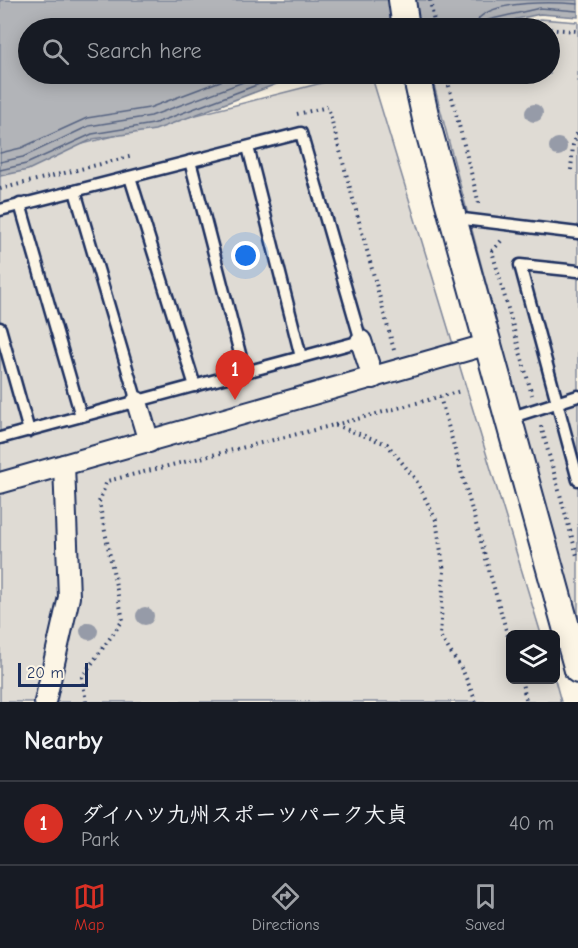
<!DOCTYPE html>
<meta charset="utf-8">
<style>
body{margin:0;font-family:"Comic Neue","Klee One",sans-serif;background:#20242c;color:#f1f3f6}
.controls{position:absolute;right:18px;bottom:18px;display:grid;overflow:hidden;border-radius:9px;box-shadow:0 3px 15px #0003}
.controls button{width:54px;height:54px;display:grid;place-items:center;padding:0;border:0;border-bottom:2px solid #363941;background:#171b24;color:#f1f3f6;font:30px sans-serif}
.scale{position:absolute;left:18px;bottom:15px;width:70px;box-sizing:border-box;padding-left:6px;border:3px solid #1b2f5e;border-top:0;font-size:16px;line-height:21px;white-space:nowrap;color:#1b2f5e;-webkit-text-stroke:4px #fcf5e5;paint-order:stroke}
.you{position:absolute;left:246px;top:256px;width:21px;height:21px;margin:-15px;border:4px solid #fff;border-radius:50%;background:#1a73e8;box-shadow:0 0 0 9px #1a73e833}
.badge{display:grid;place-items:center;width:39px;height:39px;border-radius:50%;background:#d93025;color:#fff;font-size:20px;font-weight:700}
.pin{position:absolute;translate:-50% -50px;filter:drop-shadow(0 2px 3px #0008)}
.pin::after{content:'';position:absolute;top:32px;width:21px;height:18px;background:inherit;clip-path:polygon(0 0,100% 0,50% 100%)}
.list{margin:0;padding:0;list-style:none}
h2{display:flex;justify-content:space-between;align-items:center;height:78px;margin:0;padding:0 24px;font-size:26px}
h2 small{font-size:20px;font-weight:400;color:#9ea1a6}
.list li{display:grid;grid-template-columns:39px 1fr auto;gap:18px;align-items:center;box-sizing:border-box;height:84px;padding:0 24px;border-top:2px solid #363941}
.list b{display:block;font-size:22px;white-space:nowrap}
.list p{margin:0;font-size:20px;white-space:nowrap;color:#9ea1a6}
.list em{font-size:20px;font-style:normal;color:#9ea1a6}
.icon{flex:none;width:33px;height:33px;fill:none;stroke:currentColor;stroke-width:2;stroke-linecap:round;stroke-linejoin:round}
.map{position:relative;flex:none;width:578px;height:702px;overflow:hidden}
.search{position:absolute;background:#171b24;box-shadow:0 3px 15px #0003;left:18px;right:18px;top:18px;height:66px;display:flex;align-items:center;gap:15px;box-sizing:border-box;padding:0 21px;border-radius:33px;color:#9ea1a6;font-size:22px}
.sheet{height:162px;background:#171b24}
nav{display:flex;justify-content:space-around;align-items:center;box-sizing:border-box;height:84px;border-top:2px solid #363941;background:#171b24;font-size:16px;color:#9ea1a6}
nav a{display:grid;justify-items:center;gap:3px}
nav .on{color:#d93025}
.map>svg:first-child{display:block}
.green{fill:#dfdbd4;stroke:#7d8599;stroke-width:1.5}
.water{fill:#b2b4b8;stroke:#767f94;stroke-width:1.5}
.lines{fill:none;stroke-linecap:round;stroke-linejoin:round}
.shore{stroke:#576482;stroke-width:1.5}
.service-casing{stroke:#1b2f5e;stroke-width:15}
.minor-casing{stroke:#1b2f5e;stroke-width:24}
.tertiary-casing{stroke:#1b2f5e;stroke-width:30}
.path{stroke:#1b2f5e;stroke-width:4;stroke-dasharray:1.5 4.5;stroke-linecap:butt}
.service{stroke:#fcf5e5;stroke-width:10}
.minor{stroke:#fcf5e5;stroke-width:20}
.tertiary{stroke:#fcf5e5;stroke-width:26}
.tree{fill:#969ba8}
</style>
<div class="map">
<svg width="578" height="702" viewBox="0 0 578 702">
<rect width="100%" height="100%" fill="#fcf5e5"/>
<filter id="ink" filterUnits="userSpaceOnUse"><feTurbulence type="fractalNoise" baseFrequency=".0167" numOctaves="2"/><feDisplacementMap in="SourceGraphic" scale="12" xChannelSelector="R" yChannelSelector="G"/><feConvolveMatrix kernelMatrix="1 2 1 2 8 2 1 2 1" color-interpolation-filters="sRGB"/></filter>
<g filter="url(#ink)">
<!-- green -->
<g class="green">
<path d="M 540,19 L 578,22 L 578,633 L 431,74 L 550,74 L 550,28 L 507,28 Z"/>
<path d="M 357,74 L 371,74 L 541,634 L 510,634 L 510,680 L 555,680 L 561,702 L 0,702 L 0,165 Z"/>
</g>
<!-- water -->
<path class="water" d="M 0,0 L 578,0 L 578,17 L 540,14 L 478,28 L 28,28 L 28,74 L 303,74 L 155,130 L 93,139 L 28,170 L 0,176 Z"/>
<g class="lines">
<!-- shore -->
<g class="shore">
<path d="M 476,28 L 479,18 C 497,0 554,2 578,4"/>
<path d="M 484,28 L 488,20 L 540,8 L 578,11"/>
<path d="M 0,153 L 21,148 L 87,118 L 149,108 L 239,74"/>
<path d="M 0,162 L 23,157 L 89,126 L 151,116 L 265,74"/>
<path d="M 0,170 L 26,164 L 92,134 L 153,124 L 286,74"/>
</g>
<!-- service casing -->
<g class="service-casing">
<g id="service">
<path d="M 248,147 L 301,357"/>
<path d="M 190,161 L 245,373"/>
<path d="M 130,177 L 195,386"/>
<path d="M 75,191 L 137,402"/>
<path d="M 20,204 L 81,416"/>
<path d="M 0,210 L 301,133 L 361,341 L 0,438"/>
<path d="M 455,218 L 578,233"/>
<path d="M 578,271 L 520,265 L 578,480"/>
<path d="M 0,328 L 29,431"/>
<path d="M 509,418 L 578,396"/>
</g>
</g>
<!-- minor casing -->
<g class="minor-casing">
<g id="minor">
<path d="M 361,341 L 373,378"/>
<path d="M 137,402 L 149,442"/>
<path d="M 0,483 L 489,344"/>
<path d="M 45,702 L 69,597 L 64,465"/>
</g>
</g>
<!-- tertiary casing -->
<g class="tertiary-casing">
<g id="tertiary">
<path d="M 402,0 L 406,28"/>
<path d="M 416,74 L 428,128 L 578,670"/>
</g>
</g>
<!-- path -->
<g class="path">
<path d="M 430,0 L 435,28"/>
<path d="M 532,28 L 548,28"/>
<path d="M 550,29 L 578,31"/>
<path d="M 446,74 L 479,204"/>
<path d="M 297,114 L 328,107 L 394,350"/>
<path d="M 571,170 L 573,145 L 578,131"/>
<path d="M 0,189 L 133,156"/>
<path d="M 501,241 L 492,251 L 532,395"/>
<path d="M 440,397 L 510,644"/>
<path d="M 335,425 L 461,391"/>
<path d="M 541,426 L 578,559"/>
<path d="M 521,680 L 527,702"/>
<path d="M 86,702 L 82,677 L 123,620 L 99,502 L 107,481 L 334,425 L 387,444 L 416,480 L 436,520 L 444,571 L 440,636 L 463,671 L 476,702"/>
</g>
<!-- service -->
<use href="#service" class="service"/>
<!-- minor -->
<use href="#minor" class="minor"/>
<!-- tertiary -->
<use href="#tertiary" class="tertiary"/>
</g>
<!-- trees -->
<g class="tree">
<circle cx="534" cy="113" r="9"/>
<circle cx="558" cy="147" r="9"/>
<circle cx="145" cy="616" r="9"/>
<circle cx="89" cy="631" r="9"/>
</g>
</g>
</svg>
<div class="controls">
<button><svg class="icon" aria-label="layers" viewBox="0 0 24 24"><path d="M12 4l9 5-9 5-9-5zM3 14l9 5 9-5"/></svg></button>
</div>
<div class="scale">20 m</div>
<div class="you"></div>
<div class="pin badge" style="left:235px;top:400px">1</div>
<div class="search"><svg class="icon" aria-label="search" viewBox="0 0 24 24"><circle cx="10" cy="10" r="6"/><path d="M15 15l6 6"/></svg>Search here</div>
</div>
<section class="sheet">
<h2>Nearby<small></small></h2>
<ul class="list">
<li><span class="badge">1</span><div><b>ダイハツ九州スポーツパーク大貞</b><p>Park</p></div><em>40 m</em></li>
</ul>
</section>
<nav>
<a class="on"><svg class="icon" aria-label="map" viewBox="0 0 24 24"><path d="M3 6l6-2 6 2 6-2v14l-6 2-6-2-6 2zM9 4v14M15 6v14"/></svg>Map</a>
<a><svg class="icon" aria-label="directions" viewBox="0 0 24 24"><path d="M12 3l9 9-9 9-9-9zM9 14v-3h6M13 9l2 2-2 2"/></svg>Directions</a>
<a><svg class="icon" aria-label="saved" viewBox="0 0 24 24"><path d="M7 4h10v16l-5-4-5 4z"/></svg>Saved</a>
</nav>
